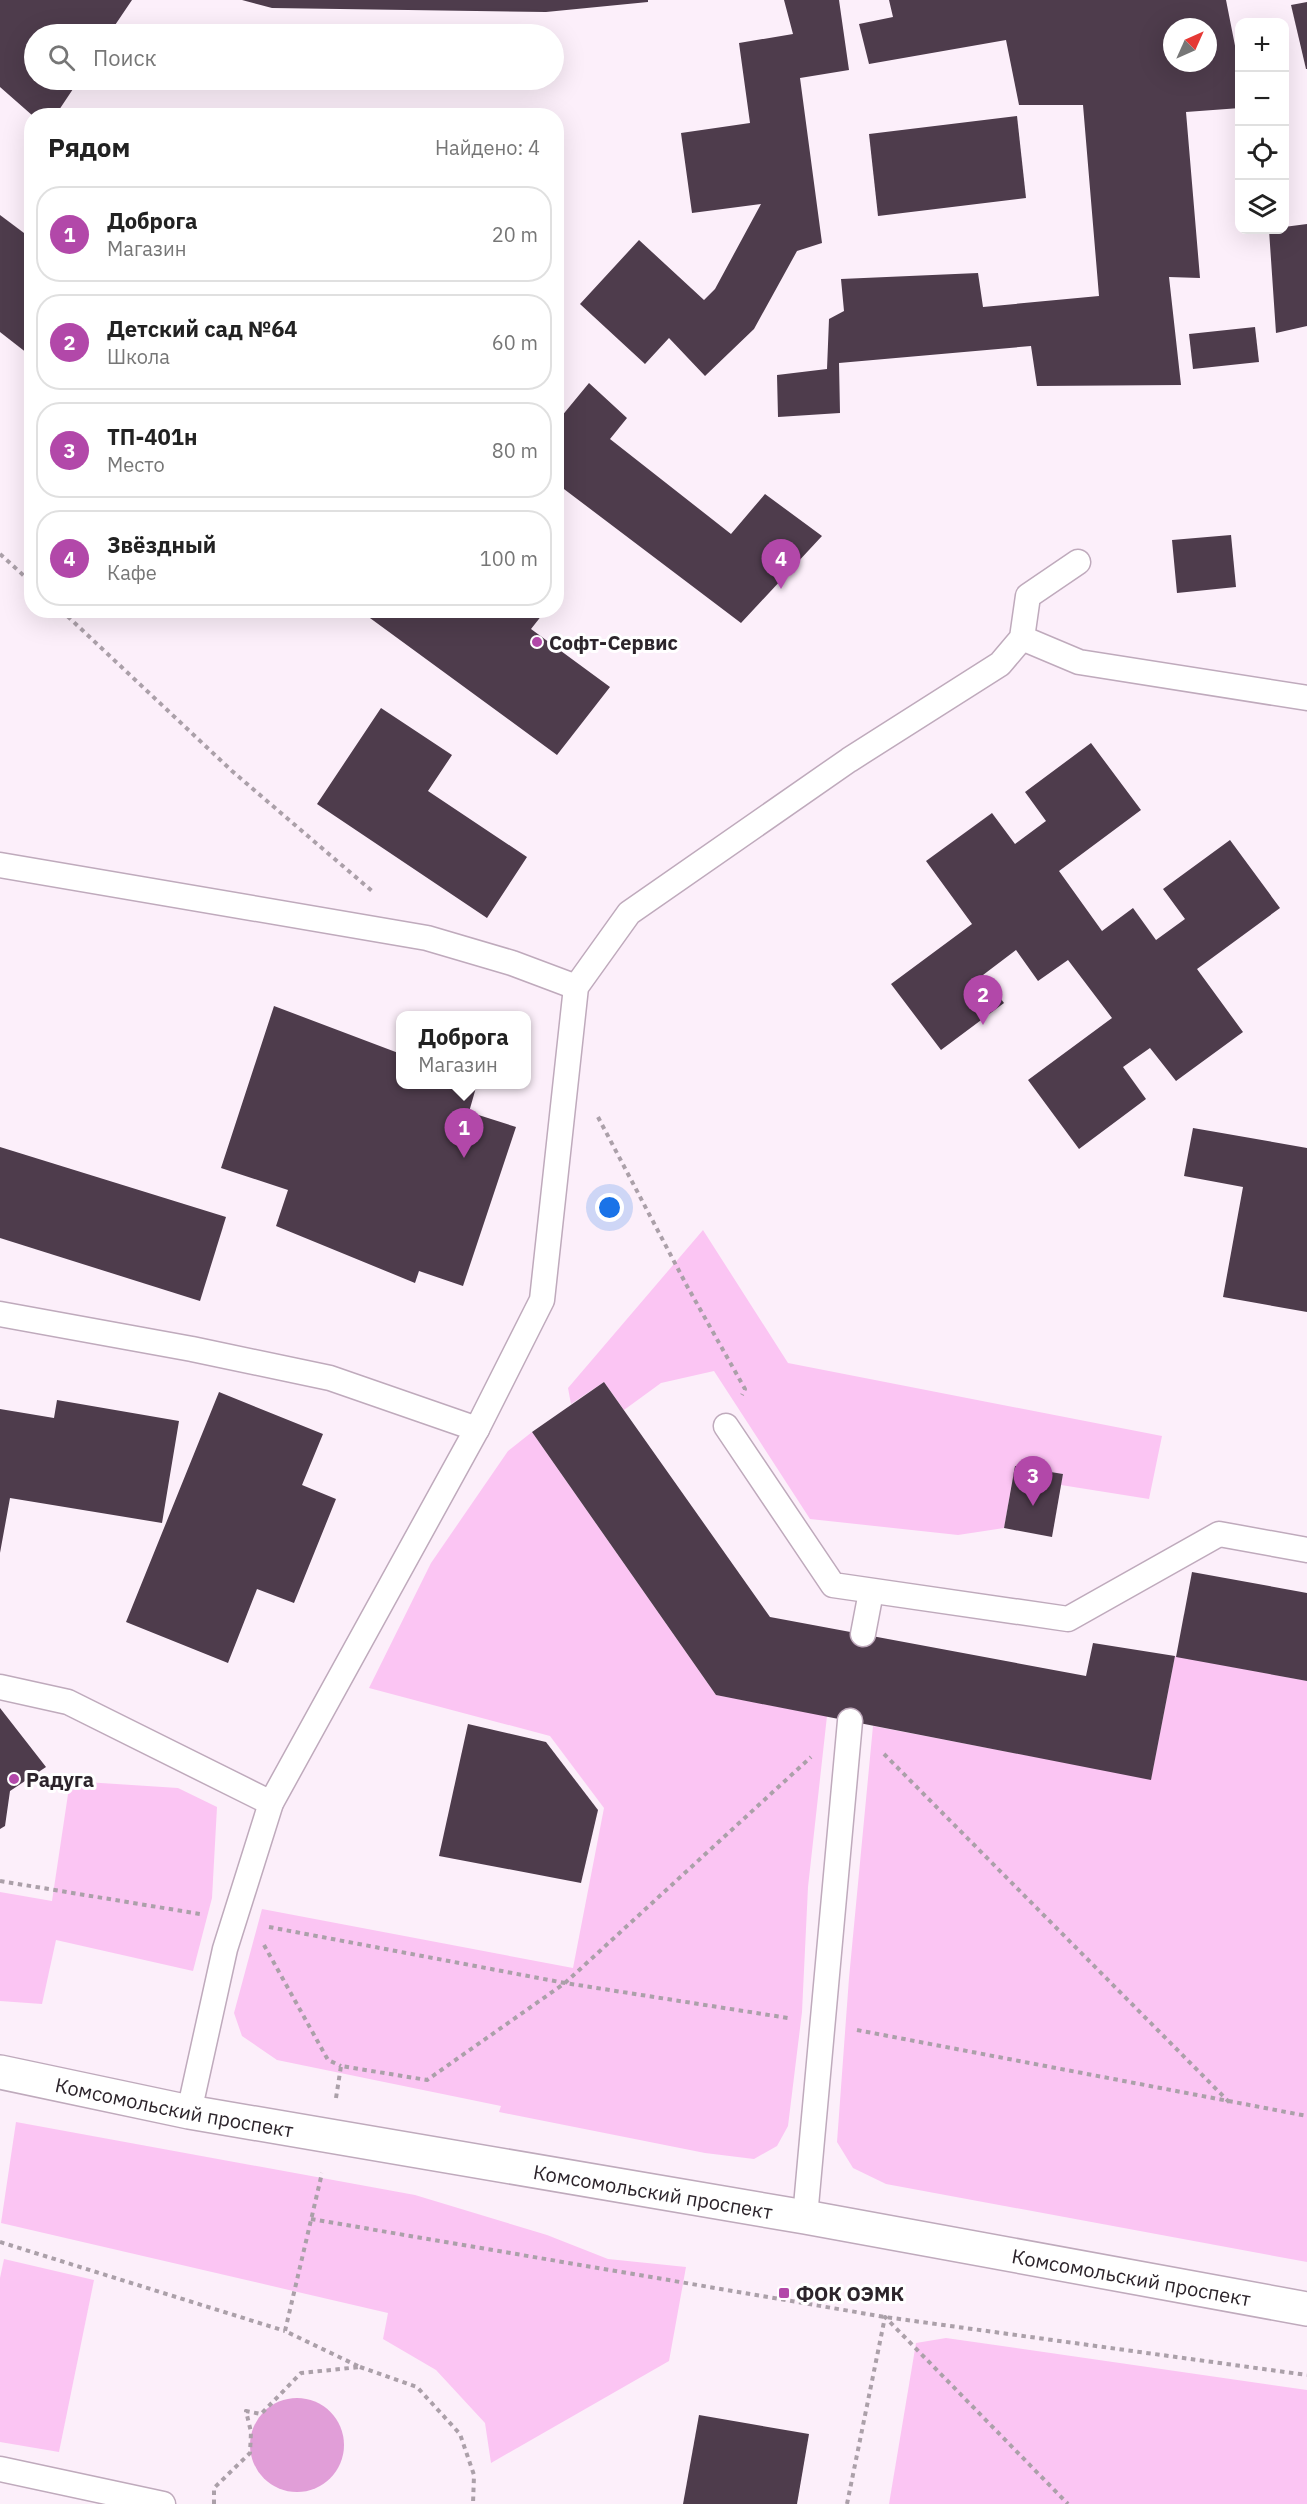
<!DOCTYPE html>
<html lang="ru">
<meta charset="utf-8">
<style>
body{margin:0;font-family:"IBM Plex Sans",sans-serif;background:#f2f2f2;color:#222}
.controls{position:absolute;right:18px;top:18px;display:grid;overflow:hidden;border-radius:12px;box-shadow:0 6px 24px #0002}
.controls button{width:54px;height:54px;display:grid;place-items:center;padding:0;border:0;border-bottom:2px solid #e0e0e0;background:#fff;color:#222;font:30px sans-serif}
.compass{position:absolute;left:1163px;top:18px;width:54px;height:54px;border-radius:50%;background:#fff;box-shadow:0 6px 24px #0002;rotate:45deg}
.you{position:absolute;left:610px;top:1208px;width:21px;height:21px;margin:-15px;border:4px solid #fff;border-radius:50%;background:#1a73e8;box-shadow:0 0 0 9px #1a73e833}
.badge{display:grid;place-items:center;width:39px;height:39px;border-radius:50%;background:#b248a9;color:#fff;font-size:20px;font-weight:700}
.pin{position:absolute;translate:-50% -50px;filter:drop-shadow(0 2px 3px #0008)}
.pin::after{content:'';position:absolute;top:32px;width:21px;height:18px;background:inherit;clip-path:polygon(0 0,100% 0,50% 100%)}
.popup{position:absolute;left:396px;top:1011px;width:135px;height:78px;box-sizing:border-box;display:grid;place-content:center;border-radius:12px;background:#fff;filter:drop-shadow(0 2px 4px #0005);font-size:20px;white-space:nowrap;color:#767676}
.popup b{font-size:22px;color:#222}
.popup::after{content:'';position:absolute;left:50%;top:100%;margin-left:-12px;border:12px solid transparent;border-top-color:#fff}
.list{margin:0;padding:0;list-style:none}
h2{display:flex;justify-content:space-between;align-items:center;height:78px;margin:0;padding:0 24px;font-size:26px}
h2 small{font-size:20px;font-weight:400;color:#767676}
.list li{display:grid;grid-template-columns:39px 1fr auto;gap:18px;align-items:center;box-sizing:border-box;height:96px;margin:0 12px 12px;padding:0 12px;border:2px solid #e0e0e0;border-radius:24px}
.list b{display:block;font-size:22px;white-space:nowrap}
.list p{margin:0;font-size:20px;white-space:nowrap;color:#767676}
.list em{font-size:20px;font-style:normal;color:#767676}
.icon{flex:none;width:33px;height:33px;fill:none;stroke:currentColor;stroke-width:2;stroke-linecap:round;stroke-linejoin:round}
.map{position:relative;flex:none;width:1307px;height:2504px;overflow:hidden}
.search{position:absolute;background:#fff;box-shadow:0 6px 24px #0002;left:24px;top:24px;width:540px;height:66px;display:flex;align-items:center;gap:15px;box-sizing:border-box;padding:0 21px;border-radius:33px;color:#767676;font-size:22px}
.panel{position:absolute;background:#fff;box-shadow:0 6px 24px #0002;left:24px;top:108px;width:540px;height:510px;border-radius:24px}
.map>svg:first-child{display:block}
.green{fill:#fbc5f3}
.water{fill:#e19ed8}
.building{fill:#4e3c4c;fill-rule:evenodd}
.lines{fill:none;stroke-linecap:round;stroke-linejoin:round}
.lane-casing{stroke:#bfaabc;stroke-width:27}
.secondary-casing{stroke:#bfaabc;stroke-width:36}
.path{stroke:#aba0a9;stroke-width:4;stroke-dasharray:4.5 4.5;stroke-linecap:butt}
.lane{stroke:#fff;stroke-width:24}
.secondary{stroke:#fff;stroke-width:33}
.poi-dot{fill:#b248a9;stroke:#fff;stroke-width:2}
.labels{text-anchor:middle;dominant-baseline:central;stroke-width:6;stroke-linejoin:round;paint-order:stroke}
.poi-label{font-size:20px;font-weight:bold;fill:#2c242b;stroke:#fff;text-anchor:start}
.street-label{font-size:20px;fill:#2c242b;stroke:#fff}
</style>
<div class="map">
<svg width="1307" height="2504" viewBox="0 0 1307 2504">
<rect width="100%" height="100%" fill="#fceffa"/>
<!-- green -->
<g class="green">
<path d="M 703,1230 L 788,1363 L 1162,1436 L 1149,1499 L 1061,1485 L 1063,1474 L 1015,1466 L 1004,1528 L 958,1535 L 810,1519 L 714,1371 L 661,1383 L 624,1410 L 604,1382 L 571,1404 L 568,1388 Z"/>
<path d="M 532,1432 L 716,1695 L 827,1716 L 808,1887 L 802,2012 L 788,2126 L 777,2146 L 754,2159 L 705,2153 L 499,2112 L 501,2106 L 277,2060 L 242,2036 L 234,2013 L 262,1909 L 573,1968 L 604,1808 L 550,1736 L 369,1688 L 431,1563 L 508,1451 Z"/>
<path d="M 1175,1656 L 1307,1681 L 1307,2262 L 886,2184 L 853,2168 L 837,2142 L 849,1978 L 873,1726 L 1151,1779 Z"/>
<path d="M 70,1781 L 178,1788 L 217,1807 L 212,1898 L 193,1971 L 56,1940 L 42,2004 L 0,2001 L 0,1892 L 52,1901 Z"/>
<path d="M 16,2122 L 415,2195 L 547,2235 L 608,2259 L 686,2267 L 669,2361 L 491,2463 L 485,2423 L 436,2370 L 383,2339 L 388,2313 L 1,2223 Z"/>
<path d="M 4,2259 L 94,2280 L 59,2452 L 0,2442 L 0,2278 Z"/>
<path d="M 946,2338 L 1307,2390 L 1307,2504 L 889,2504 L 916,2343 Z"/>
</g>
<!-- water -->
<circle class="water" cx="297" cy="2445" r="47"/>
<!-- building -->
<g class="building">
<path d="M 0,0 L 132,0 L 109,34 L 34,34 L 34,80 L 79,80 L 55,116 L 33,116 L 0,87 Z"/>
<path d="M 242,0 L 648,0 L 648,2 L 546,12 L 272,8 Z"/>
<path d="M 784,0 L 839,0 L 849,70 L 800,78 L 822,243 L 797,251 L 754,329 L 705,376 L 669,338 L 645,364 L 580,304 L 639,240 L 704,300 L 715,289 L 761,204 L 692,213 L 681,133 L 750,123 L 739,43 L 793,34 Z"/>
<path d="M 889,0 L 1226,0 L 1240,71 L 1240,108 L 1186,112 L 1200,278 L 1169,277 L 1181,385 L 1037,386 L 1031,346 L 839,363 L 840,413 L 778,417 L 777,375 L 827,369 L 829,319 L 844,311 L 841,279 L 978,273 L 983,307 L 1099,296 L 1083,105 L 1019,105 L 1006,40 L 869,64 L 859,24 L 893,17 ZM 1172,27 L 1208,27 L 1208,63 L 1172,63 Z"/>
<path d="M 1307,2 L 1307,69 L 1306,69 L 1291,5 Z"/>
<path d="M 1017,116 L 1026,198 L 878,216 L 869,134 Z"/>
<path d="M 0,215 L 32,239 L 32,357 L 0,332 Z"/>
<path d="M 1307,224 L 1307,326 L 1276,333 L 1269,230 L 1284,230 L 1284,227 Z"/>
<path d="M 1255,327 L 1259,362 L 1193,369 L 1189,334 Z"/>
<path d="M 589,383 L 627,418 L 610,439 L 731,534 L 765,494 L 822,536 L 741,623 L 556,483 L 556,423 Z"/>
<path d="M 1231,535 L 1236,587 L 1177,593 L 1172,540 Z"/>
<path d="M 556,584 L 563,590 L 556,598 Z"/>
<path d="M 359,610 L 546,610 L 531,629 L 610,687 L 557,755 Z"/>
<path d="M 381,708 L 452,755 L 428,791 L 527,857 L 487,918 L 317,804 Z"/>
<path d="M 1091,743 L 1141,810 L 1059,871 L 1102,931 L 1133,908 L 1156,940 L 1185,919 L 1163,889 L 1230,840 L 1280,908 L 1197,969 L 1243,1032 L 1176,1081 L 1150,1048 L 1123,1067 L 1146,1099 L 1079,1149 L 1028,1080 L 1112,1018 L 1068,960 L 1038,981 L 1016,950 L 983,975 L 1004,1003 L 941,1050 L 891,984 L 972,924 L 926,861 L 992,813 L 1015,844 L 1046,821 L 1025,792 Z"/>
<path d="M 274,1006 L 401,1054 L 401,1084 L 477,1084 L 469,1112 L 516,1127 L 463,1286 L 419,1271 L 415,1283 L 276,1226 L 288,1190 L 221,1168 Z"/>
<path d="M 1193,1128 L 1307,1148 L 1307,1312 L 1223,1297 L 1243,1187 L 1184,1176 Z"/>
<path d="M 0,1147 L 226,1217 L 200,1301 L 0,1238 Z"/>
<path d="M 604,1382 L 770,1617 L 1086,1676 L 1093,1643 L 1175,1656 L 1151,1780 L 716,1695 L 532,1432 Z"/>
<path d="M 219,1392 L 323,1434 L 302,1485 L 336,1499 L 294,1603 L 257,1589 L 228,1663 L 126,1622 Z"/>
<path d="M 57,1400 L 179,1421 L 162,1523 L 10,1498 L 0,1553 L 0,1409 L 54,1418 Z"/>
<path d="M 1015,1466 L 1063,1474 L 1052,1537 L 1004,1528 Z"/>
<path d="M 1192,1572 L 1307,1593 L 1307,1681 L 1176,1657 Z"/>
<path d="M 0,1708 L 46,1767 L 10,1791 L 5,1826 L 0,1829 Z"/>
<path d="M 468,1724 L 546,1742 L 598,1810 L 581,1883 L 439,1856 Z"/>
<path d="M 699,2415 L 809,2434 L 797,2504 L 683,2504 Z"/>
</g>
<g class="lines">
<!-- lane casing -->
<g class="lane-casing">
<g id="lane">
<path d="M 1022,638 L 1079,662 L 1307,698"/>
<path d="M 0,865 L 427,938 L 512,963 L 576,987"/>
<path d="M 0,1314 L 192,1349 L 330,1378 L 477,1429"/>
<path d="M 726,1426 L 833,1585 L 1068,1619 L 1219,1534 L 1307,1550"/>
<path d="M 863,1634 L 871,1592"/>
<path d="M 0,1687 L 68,1702 L 271,1803"/>
<path d="M 189,2112 L 225,1949 L 271,1803 L 477,1429 L 542,1300 L 576,987 L 629,913 L 849,760 L 1000,664 L 1022,638 L 1028,596 L 1078,562"/>
<path d="M 805,2217 L 850,1721"/>
<path d="M 0,2469 L 163,2504"/>
</g>
</g>
<!-- secondary casing -->
<g class="secondary-casing">
<g id="secondary">
<path id="s1" d="M 0,2072 L 189,2112 L 805,2217 L 1307,2309"/>
</g>
</g>
<!-- path -->
<g class="path">
<path d="M 0,554 L 32,583"/>
<path d="M 61,610 L 232,771 L 372,891"/>
<path d="M 598,1117 L 687,1286 L 745,1389 L 742,1395"/>
<path d="M 884,1754 L 1230,2103"/>
<path d="M 0,1881 L 200,1914"/>
<path d="M 269,1927 L 565,1983 L 788,2018"/>
<path d="M 264,1945 L 328,2060 L 341,2066"/>
<path d="M 857,2030 L 1307,2116"/>
<path d="M 336,2098 L 341,2066 L 427,2080 L 565,1983 L 811,1757"/>
<path d="M 311,2219 L 885,2317 L 1307,2375"/>
<path d="M 0,2242 L 285,2331"/>
<path d="M 360,2367 L 417,2387 L 460,2434 L 474,2475 L 473,2504"/>
<path d="M 214,2504 L 214,2488 L 250,2453 L 251,2432 L 246,2411 L 261,2414 L 301,2373 L 360,2367 L 285,2331 L 322,2173"/>
<path d="M 847,2504 L 885,2317 L 1068,2504"/>
</g>
<!-- lane -->
<use href="#lane" class="lane"/>
<!-- secondary -->
<use href="#secondary" class="secondary"/>
</g>
<!-- markers -->
<g class="poi-dot">
<circle cx="537" cy="642" r="6"/>
<circle cx="14" cy="1779" r="6"/>
<rect x="778" y="2287" width="12" height="12" rx="3"/>
</g>
<g class="labels">
<!-- poi labels -->
<g class="poi-label">
<text x="549" y="642">Софт-Сервис</text>
<text x="26" y="1779">Радуга</text>
<text x="796" y="2293">ФОК ОЭМК</text>
</g>
<!-- street labels -->
<g class="street-label">
<text stroke="none"><textPath href="#s1" startOffset="178">Комсомольский проспект</textPath></text>
<text stroke="none"><textPath href="#s1" startOffset="664">Комсомольский проспект</textPath></text>
<text stroke="none"><textPath href="#s1" startOffset="1150">Комсомольский проспект</textPath></text>
</g>
</g>
</svg>
<div class="controls">
<button>+</button>
<button>−</button>
<button><svg class="icon" aria-label="locate" viewBox="0 0 24 24"><circle cx="12" cy="12" r="6"/><path d="M12 2v4M12 18v4M2 12h4M18 12h4"/></svg></button>
<button><svg class="icon" aria-label="layers" viewBox="0 0 24 24"><path d="M12 4l9 5-9 5-9-5zM3 14l9 5 9-5"/></svg></button>
</div>
<svg class="compass" viewBox="-18 -18 36 36"><path d="M0-13l5 13h-10z" fill="#e53935"/><path d="M0 13l5-13h-10z" fill="#767676"/></svg>
<div class="you"></div>
<div class="pin badge" style="left:464px;top:1158px">1</div>
<div class="popup"><b>Доброга</b>Магазин</div>
<div class="pin badge" style="left:983px;top:1025px">2</div>
<div class="pin badge" style="left:1033px;top:1506px">3</div>
<div class="pin badge" style="left:781px;top:589px">4</div>
<div class="search"><svg class="icon" aria-label="search" viewBox="0 0 24 24"><circle cx="10" cy="10" r="6"/><path d="M15 15l6 6"/></svg>Поиск</div>
<section class="panel">
<h2>Рядом<small>Найдено: 4</small></h2>
<ul class="list">
<li><span class="badge">1</span><div><b>Доброга</b><p>Магазин</p></div><em>20 m</em></li>
<li><span class="badge">2</span><div><b>Детский сад №64</b><p>Школа</p></div><em>60 m</em></li>
<li><span class="badge">3</span><div><b>ТП-401н</b><p>Место</p></div><em>80 m</em></li>
<li><span class="badge">4</span><div><b>Звёздный</b><p>Кафе</p></div><em>100 m</em></li>
</ul>
</section>
</div>
